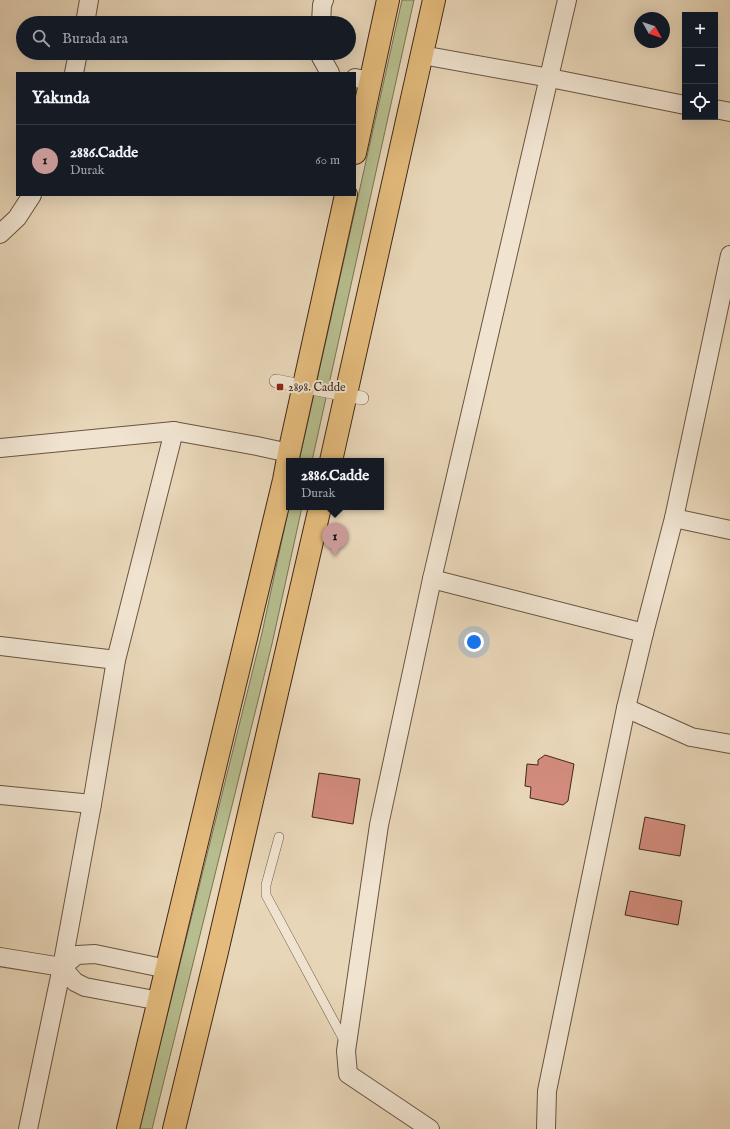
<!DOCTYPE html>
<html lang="tr">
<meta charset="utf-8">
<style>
body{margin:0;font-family:"IM FELL English",serif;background:#20242c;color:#f1f3f6}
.controls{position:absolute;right:12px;top:12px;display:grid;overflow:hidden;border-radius:0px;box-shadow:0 4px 16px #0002}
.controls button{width:36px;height:36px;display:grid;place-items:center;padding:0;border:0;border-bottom:1px solid #363941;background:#171b24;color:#f1f3f6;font:20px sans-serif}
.compass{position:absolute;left:634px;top:12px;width:36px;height:36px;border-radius:50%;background:#171b24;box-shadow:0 4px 16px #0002;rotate:130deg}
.you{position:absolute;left:474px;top:642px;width:14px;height:14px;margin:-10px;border:3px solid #fff;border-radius:50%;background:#1a73e8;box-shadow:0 0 0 6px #1a73e833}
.badge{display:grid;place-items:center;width:26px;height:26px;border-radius:50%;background:#c59692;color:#111;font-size:13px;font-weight:700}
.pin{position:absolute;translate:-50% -33px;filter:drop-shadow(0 1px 2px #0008)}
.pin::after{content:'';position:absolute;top:21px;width:14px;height:12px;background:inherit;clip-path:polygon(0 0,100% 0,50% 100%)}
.popup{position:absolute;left:286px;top:458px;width:98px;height:52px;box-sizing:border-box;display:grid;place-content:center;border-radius:0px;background:#171b24;filter:drop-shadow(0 1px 3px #0005);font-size:13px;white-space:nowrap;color:#9ea1a6}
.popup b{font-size:15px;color:#f1f3f6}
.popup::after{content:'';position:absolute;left:50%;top:100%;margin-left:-8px;border:8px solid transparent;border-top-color:#171b24}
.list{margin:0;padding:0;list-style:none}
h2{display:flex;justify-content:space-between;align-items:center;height:52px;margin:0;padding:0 16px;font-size:17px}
h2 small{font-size:13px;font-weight:400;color:#9ea1a6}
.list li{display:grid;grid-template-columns:26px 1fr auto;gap:12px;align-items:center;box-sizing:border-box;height:72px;padding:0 16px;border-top:1px solid #363941}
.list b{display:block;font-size:15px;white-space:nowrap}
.list p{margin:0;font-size:13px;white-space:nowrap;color:#9ea1a6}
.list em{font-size:13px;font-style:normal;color:#9ea1a6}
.icon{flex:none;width:22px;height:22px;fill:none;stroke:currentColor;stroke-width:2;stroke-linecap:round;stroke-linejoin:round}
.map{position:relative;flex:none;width:730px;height:1129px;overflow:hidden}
.search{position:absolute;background:#171b24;box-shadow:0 4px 16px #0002;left:16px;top:16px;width:340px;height:44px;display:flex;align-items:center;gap:10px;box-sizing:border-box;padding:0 14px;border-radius:22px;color:#9ea1a6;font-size:15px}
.panel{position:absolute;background:#171b24;box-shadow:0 4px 16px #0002;left:16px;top:72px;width:340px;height:124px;border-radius:0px}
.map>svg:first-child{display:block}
.green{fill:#b6bd8e;stroke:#7b7353}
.building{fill:#d28b7c;stroke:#402918}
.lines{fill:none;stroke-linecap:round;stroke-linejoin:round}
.service-casing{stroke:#6a5440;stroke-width:10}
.pedestrian-casing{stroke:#6a5440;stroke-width:14}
.minor-casing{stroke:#6a5440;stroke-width:20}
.primary-casing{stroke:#402918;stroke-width:24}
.service{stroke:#f0e4d1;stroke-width:9}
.pedestrian{stroke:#f0e4d1;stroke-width:13}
.minor{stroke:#f0e4d1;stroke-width:18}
.primary{stroke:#e4bb7c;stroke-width:22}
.poi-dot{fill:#8f2418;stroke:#f0e4d1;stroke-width:1.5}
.labels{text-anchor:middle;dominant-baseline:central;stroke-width:4;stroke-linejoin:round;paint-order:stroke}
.poi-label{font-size:12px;fill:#402918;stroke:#f0e4d1;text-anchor:start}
</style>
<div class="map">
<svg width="730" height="1129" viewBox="0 0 730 1129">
<rect width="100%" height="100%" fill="#e8d6b8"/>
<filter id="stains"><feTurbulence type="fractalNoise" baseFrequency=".005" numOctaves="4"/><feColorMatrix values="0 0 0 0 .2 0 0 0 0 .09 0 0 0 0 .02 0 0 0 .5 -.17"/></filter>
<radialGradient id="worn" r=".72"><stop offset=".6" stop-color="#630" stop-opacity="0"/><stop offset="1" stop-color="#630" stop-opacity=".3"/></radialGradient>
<!-- green -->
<g class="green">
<path d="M 402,0 L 414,0 L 312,461 L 299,461 Z"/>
<path d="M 289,507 L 302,507 L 272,644 L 152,1129 L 139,1129 L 262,633 Z"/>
</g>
<!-- building -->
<g class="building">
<path d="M 545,755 L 574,764 L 568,801 L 563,805 L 530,798 L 531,787 L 525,786 L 527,764 L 538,765 L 538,760 Z"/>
<path d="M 319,773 L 360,779 L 353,824 L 312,817 Z"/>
<path d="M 645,817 L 685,825 L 680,856 L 639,849 Z"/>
<path d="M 630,891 L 682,901 L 678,925 L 625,915 Z"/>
</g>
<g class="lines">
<!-- service casing -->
<g class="service-casing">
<path id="service" d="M 279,837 L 266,885 L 266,895 L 345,1042"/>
</g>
<!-- pedestrian casing -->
<g class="pedestrian-casing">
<path id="pedestrian" d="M 276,381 L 362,398"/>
</g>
<!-- minor casing -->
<g class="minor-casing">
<g id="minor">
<path d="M 85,23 L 89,0"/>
<path d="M 321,23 L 322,5 L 324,0"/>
<path d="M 321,53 L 321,57 L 330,73"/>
<path d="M 422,55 L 550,78 L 685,105"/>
<path d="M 74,73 L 78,53"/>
<path d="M 355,78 L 371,81"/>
<path d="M 715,109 L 730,112"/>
<path d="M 0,234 L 17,218 L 32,195"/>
<path d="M 0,448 L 174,431 L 257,446 L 289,453"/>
<path d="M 674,518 L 730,530"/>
<path d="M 432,579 L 644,633"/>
<path d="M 0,646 L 116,660"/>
<path d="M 626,708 L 691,737 L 730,744"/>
<path d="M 0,795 L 92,804"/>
<path d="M 0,957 L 62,967 L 75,982 L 85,987 L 160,1001"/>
<path d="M 62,967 L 77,955 L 95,954 L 167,969"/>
<path d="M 28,1129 L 62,967 L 92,804 L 116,660 L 174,431"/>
<path d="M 430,1129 L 348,1074 L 346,1051 L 379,825 L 432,579 L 567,0"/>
<path d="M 546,1129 L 547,1091 L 626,708 L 644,633 L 674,518 L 730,255"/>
</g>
</g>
<!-- primary casing -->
<g class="primary-casing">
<g id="primary">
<path d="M 355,153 L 388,0"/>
<path d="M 331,461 L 434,0"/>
<path d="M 128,1129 L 284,480 L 289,453 L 346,195"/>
<path d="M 174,1129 L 216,956 L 320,507"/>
</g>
</g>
<!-- service -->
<use href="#service" class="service"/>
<!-- pedestrian -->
<use href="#pedestrian" class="pedestrian"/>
<!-- minor -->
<use href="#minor" class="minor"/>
<!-- primary -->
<use href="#primary" class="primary"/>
</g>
<!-- markers -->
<rect class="poi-dot" x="276" y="383" width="8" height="8" rx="2"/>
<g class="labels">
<!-- poi labels -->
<g class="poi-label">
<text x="288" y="387">2898. Cadde</text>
</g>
</g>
<rect width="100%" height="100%" filter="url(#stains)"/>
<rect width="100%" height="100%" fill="url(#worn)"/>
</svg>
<div class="controls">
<button>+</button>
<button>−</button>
<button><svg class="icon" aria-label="locate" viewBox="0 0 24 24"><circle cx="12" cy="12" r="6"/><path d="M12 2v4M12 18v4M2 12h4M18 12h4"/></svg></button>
</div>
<svg class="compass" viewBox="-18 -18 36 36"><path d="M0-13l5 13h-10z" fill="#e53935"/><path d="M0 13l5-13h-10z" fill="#9ea1a6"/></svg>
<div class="you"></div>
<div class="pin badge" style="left:335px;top:556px">1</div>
<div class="popup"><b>2886.Cadde</b>Durak</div>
<div class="search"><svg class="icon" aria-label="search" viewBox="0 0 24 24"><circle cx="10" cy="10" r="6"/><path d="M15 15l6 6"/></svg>Burada ara</div>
<section class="panel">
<h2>Yakında<small></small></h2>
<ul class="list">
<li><span class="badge">1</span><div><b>2886.Cadde</b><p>Durak</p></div><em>60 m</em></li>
</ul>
</section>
</div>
